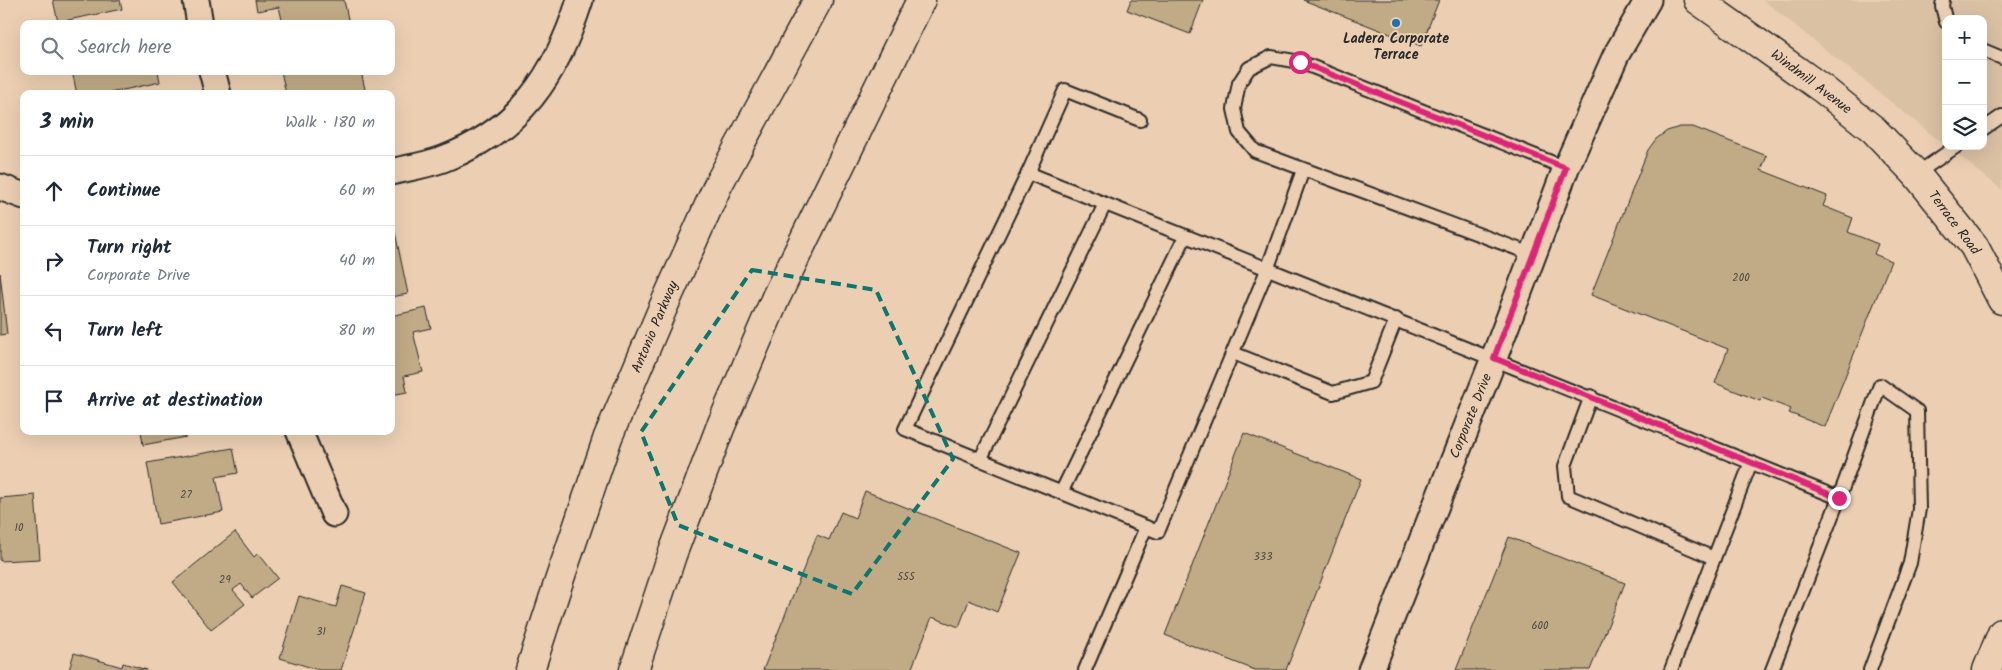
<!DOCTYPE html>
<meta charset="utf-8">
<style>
body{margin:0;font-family:Kalam,sans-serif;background:#f2f2f3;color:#1f2937}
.controls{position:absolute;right:15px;top:15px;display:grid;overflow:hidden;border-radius:10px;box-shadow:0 5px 20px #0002}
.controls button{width:45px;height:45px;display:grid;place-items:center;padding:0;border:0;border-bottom:1px solid #e0e1e3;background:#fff;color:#1f2937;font:25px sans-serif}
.stop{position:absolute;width:15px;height:15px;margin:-11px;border:4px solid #db2777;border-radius:50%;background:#fff}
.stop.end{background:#db2777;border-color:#fff;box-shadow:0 1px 5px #0008}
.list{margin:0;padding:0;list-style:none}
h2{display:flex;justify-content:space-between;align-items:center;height:65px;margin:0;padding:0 20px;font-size:21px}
h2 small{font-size:16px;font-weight:400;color:#747a83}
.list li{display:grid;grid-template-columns:32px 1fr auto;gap:15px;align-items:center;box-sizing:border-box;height:70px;padding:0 20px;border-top:1px solid #e0e1e3}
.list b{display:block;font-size:19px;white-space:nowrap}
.list p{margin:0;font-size:16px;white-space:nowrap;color:#747a83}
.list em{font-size:16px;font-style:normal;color:#747a83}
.icon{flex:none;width:28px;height:28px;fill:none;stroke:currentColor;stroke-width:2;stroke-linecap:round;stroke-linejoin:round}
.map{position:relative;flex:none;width:2002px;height:670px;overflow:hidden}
.search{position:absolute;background:#fff;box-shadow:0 5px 20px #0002;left:20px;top:20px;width:375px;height:55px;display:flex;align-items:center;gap:12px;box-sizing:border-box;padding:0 18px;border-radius:10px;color:#747a83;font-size:19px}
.panel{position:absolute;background:#fff;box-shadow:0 5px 20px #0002;left:20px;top:90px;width:375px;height:345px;border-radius:10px}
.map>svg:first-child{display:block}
.built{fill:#dbc1a4}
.building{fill:#c1ab86;stroke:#2b2b2b}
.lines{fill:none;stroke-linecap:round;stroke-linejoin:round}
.lane-casing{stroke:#2b2b2b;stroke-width:16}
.street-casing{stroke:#2b2b2b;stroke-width:29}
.secondary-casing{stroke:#2b2b2b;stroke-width:31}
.primary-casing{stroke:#2b2b2b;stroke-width:31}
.lane{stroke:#eccfb3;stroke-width:12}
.street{stroke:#eccfb3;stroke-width:25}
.secondary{stroke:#eccfb3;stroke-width:28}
.primary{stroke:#eccfb3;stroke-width:28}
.route{stroke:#db2777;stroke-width:6}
.marked{fill:none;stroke:#0f766e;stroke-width:4;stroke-dasharray:10 6;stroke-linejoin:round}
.poi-dot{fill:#1f6fb2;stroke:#eccfb3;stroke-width:2}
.labels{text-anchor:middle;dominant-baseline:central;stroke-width:4;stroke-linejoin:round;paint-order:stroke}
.number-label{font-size:11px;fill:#504b42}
.poi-label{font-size:14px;font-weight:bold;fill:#2b2b2b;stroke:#eccfb3}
.street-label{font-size:14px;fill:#2b2b2b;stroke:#eccfb3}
</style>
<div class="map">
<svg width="2002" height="670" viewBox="0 0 2002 670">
<rect width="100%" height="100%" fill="#eccfb3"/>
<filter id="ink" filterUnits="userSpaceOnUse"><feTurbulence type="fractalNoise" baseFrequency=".02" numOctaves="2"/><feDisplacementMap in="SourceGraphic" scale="10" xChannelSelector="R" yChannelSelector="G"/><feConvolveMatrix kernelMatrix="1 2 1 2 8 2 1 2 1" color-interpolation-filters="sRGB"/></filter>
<g filter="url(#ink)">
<!-- built -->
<path class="built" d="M 1763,0 L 2002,0 L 2002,190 L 1947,146 L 1983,146 L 1983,19 L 1946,19 L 1946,146 Z"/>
<!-- building -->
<g class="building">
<path d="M 53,0 L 120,0 L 122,9 L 58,22 Z"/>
<path d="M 255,0 L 344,0 L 349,24 L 283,24 L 279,7 L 257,11 Z"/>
<path d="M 1131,0 L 1203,0 L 1190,34 L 1127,10 Z"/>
<path d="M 1303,0 L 1439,0 L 1421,46 Z"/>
<path d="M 72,71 L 158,71 L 160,82 L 105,94 L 77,94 Z"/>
<path d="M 281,71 L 361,71 L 366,94 L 286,94 Z"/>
<path d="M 1680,127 L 1693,127 L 1767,156 L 1761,170 L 1827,196 L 1823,206 L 1853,218 L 1848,232 L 1878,244 L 1874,254 L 1891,261 L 1825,427 L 1789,413 L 1791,409 L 1762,398 L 1760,401 L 1715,383 L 1728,349 L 1591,295 L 1648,150 L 1656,139 L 1667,131 Z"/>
<path d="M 395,232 L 408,294 L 391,297 L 391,233 Z"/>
<path d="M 0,273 L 7,334 L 0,335 Z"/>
<path d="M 426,308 L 431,328 L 413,332 L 423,372 L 404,376 L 407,392 L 391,395 L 391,316 Z"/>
<path d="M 141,431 L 185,431 L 186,437 L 143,445 Z"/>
<path d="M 1244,433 L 1361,479 L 1286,670 L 1255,670 L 1165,635 Z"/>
<path d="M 233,448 L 238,473 L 216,477 L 223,512 L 158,524 L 147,463 Z"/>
<path d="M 865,491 L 1021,553 L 997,612 L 969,600 L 959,627 L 932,617 L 911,670 L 763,670 L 817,535 L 829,540 L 841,512 L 855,518 Z"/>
<path d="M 35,495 L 40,559 L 0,561 L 0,498 Z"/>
<path d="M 235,532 L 254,557 L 258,553 L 278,578 L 252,598 L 241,584 L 233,590 L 245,604 L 211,630 L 173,582 Z"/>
<path d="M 1509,537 L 1625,583 L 1590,670 L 1456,670 Z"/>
<path d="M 342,586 L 366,593 L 341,670 L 319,670 L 280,658 L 299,596 L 336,607 Z"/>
<path d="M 74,653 L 122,667 L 123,663 L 147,670 L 69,670 Z"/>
</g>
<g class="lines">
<!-- lane casing -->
<g class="lane-casing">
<g id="lane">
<path d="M 1943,0 L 1942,6 L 1946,22"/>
<path d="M 1983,50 L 2002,58"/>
<path d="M 1140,120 L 1065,90 L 1028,173 C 1298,282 1570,388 1839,498 L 1880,385 L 1917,411 L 1919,509 L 1910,563 L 1870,670"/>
<path d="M 1983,129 L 2002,116"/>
<path d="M 1028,173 L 905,429 L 1158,532 L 1267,270 L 1303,170"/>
<path d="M 1916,174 L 1957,146"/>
<path d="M 1534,255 L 1255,151 L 1239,132 L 1234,109 L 1239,83 L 1249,68 L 1271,57 L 1300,62 L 1566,168"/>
<path d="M 1233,353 L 1333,393 L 1371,382 L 1396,319"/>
<path d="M 1591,396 L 1565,466 L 1568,496 L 1714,558"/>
<path d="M 980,460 L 1105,204"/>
<path d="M 1061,493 L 1185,237"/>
<path d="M 1085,670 L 1146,527"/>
<path d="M 1671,670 L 1751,462"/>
<path d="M 1772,670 L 1839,498"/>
</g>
</g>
<!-- street casing -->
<g class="street-casing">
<g id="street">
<path d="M 196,0 L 200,24"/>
<path d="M 212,71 L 218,94"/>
<path d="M 391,172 C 408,168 427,165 443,159 C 520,130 556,76 580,0"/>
<path d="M 0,187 L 24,196"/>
<path d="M 299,431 L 334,514"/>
<path d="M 1371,670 L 1494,358 L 1566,168 L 1616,55 L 1648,0"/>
</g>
</g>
<!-- secondary casing -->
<g class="secondary-casing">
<g id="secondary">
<path d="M 1698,0 L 1824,90 L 1874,130 L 1916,174 L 1974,246 L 2002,300"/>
<path d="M 1987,670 L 2002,633"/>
</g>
</g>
<!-- primary casing -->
<g class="primary-casing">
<g id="primary">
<path d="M 530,670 L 557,587 L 608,437 L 662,310 L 718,185 L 818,0"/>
<path d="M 634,670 L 672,555 L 720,428 L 776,297 L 921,0"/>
</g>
</g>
<!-- lane -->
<use href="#lane" class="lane"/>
<!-- street -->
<use href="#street" class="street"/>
<!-- secondary -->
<use href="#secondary" class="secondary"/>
<!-- primary -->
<use href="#primary" class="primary"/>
</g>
</g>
<g class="lines" filter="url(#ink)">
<!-- route -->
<path class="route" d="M 1300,62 L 1566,168 L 1494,358 L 1839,498"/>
</g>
<!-- marked area -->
<path class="marked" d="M 752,270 L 876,290 L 953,459 L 852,594 L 678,525 L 641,432 Z"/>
<!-- markers -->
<circle class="poi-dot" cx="1396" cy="23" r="5"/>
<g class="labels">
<!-- number labels -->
<g class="number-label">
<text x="1741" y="278">200</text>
<text x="186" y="495">27</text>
<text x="19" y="528">10</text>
<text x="1263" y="557">333</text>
<text x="906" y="577">555</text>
<text x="225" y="580">29</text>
<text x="1540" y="626">600</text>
<text x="321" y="632">31</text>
</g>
<!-- poi labels -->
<g class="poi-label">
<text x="1396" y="39">Ladera Corporate<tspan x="1396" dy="16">Terrace</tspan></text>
</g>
<!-- street labels -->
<g class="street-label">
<text transform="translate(1811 82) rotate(37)">Windmill Avenue</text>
<text transform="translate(1954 223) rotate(53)">Terrace Road</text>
<text transform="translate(655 327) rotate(-67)">Antonio Parkway</text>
<text transform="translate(1471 416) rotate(-68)">Corporate Drive</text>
</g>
</g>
</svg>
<div class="controls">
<button>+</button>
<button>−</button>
<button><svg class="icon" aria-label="layers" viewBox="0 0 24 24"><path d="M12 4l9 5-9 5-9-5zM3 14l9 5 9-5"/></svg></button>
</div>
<div class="stop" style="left:1300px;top:62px"></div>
<div class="stop end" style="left:1839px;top:498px"></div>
<div class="search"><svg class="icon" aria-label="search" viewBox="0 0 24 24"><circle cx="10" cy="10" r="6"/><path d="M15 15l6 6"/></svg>Search here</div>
<section class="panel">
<h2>3 min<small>Walk · 180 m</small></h2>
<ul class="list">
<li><svg class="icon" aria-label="ahead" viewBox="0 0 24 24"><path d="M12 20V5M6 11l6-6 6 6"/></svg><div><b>Continue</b></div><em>60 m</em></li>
<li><svg class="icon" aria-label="right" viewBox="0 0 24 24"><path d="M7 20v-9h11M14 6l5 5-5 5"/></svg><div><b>Turn right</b><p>Corporate Drive</p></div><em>40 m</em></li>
<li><svg class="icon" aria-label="left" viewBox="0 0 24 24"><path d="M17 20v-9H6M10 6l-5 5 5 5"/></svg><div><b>Turn left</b></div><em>80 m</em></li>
<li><svg class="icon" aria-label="arrive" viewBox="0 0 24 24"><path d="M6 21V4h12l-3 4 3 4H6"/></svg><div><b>Arrive at destination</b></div></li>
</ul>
</section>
</div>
